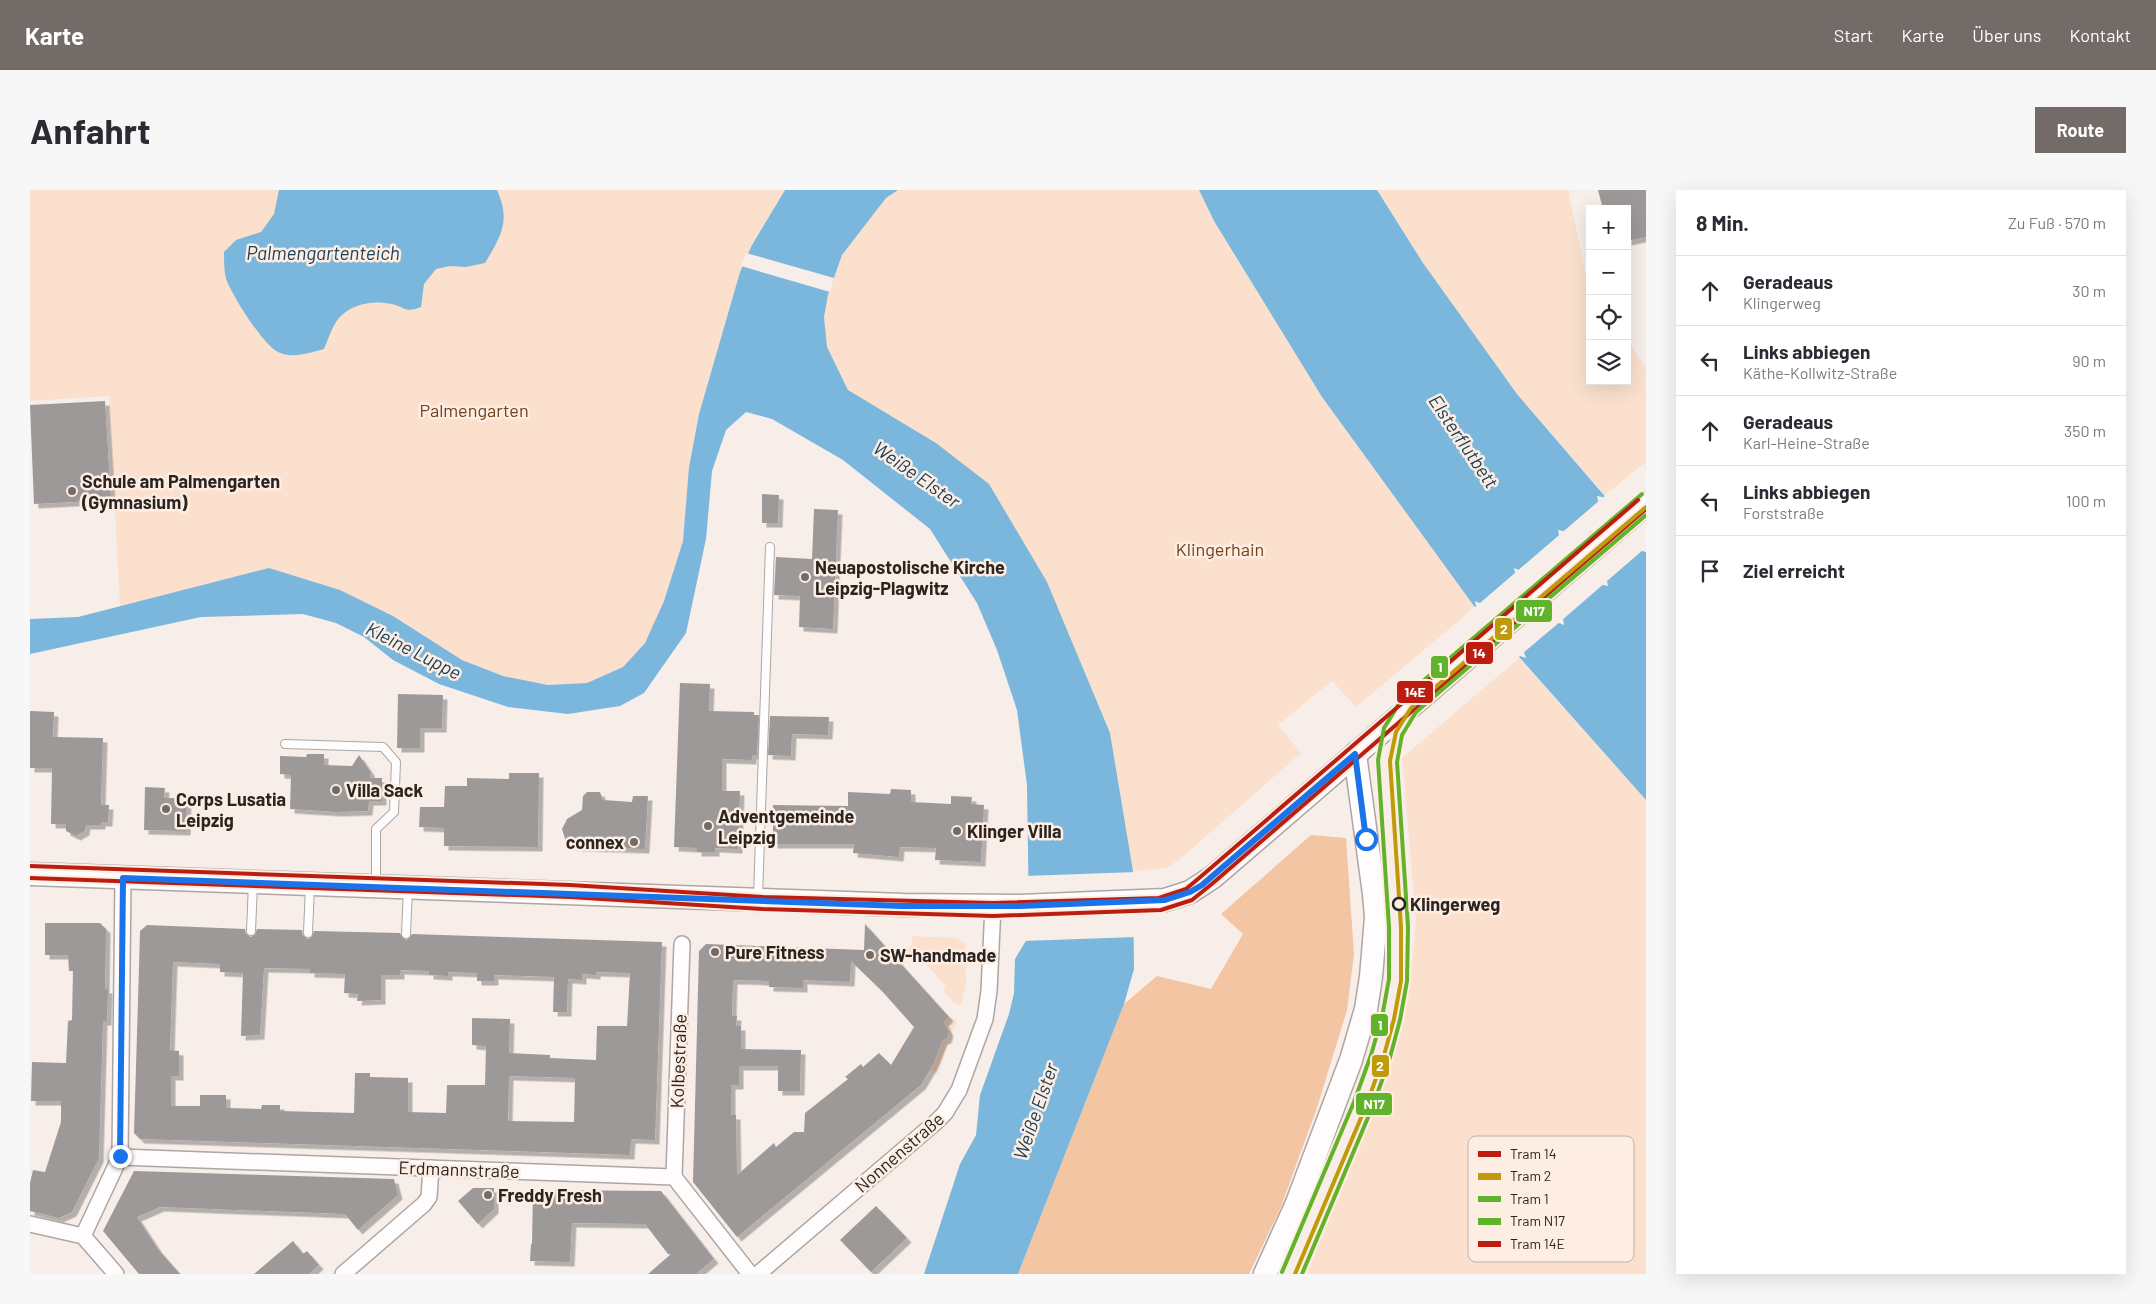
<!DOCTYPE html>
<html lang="de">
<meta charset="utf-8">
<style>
body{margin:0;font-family:Barlow,sans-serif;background:#f7f7f7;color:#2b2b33}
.controls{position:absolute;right:15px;top:15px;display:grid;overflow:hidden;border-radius:0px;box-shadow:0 5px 20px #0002}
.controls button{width:45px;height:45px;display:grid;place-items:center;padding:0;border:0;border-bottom:1px solid #e1e1e2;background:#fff;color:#2b2b33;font:25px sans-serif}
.stop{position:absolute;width:15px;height:15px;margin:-11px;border:4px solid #1a73e8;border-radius:50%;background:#fff}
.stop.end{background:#1a73e8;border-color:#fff;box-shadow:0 1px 5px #0008}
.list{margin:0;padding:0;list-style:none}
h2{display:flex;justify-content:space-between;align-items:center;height:65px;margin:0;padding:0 20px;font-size:21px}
h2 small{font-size:16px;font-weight:400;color:#7c7c81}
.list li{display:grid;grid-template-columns:32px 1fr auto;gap:15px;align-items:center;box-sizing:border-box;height:70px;padding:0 20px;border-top:1px solid #e1e1e2}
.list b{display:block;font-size:19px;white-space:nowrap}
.list p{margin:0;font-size:16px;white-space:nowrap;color:#7c7c81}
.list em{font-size:16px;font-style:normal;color:#7c7c81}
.icon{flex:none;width:28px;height:28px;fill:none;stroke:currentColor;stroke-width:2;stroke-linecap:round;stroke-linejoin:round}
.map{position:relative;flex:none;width:1616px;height:1084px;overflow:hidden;border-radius:0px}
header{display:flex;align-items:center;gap:30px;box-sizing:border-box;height:70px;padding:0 25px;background:#726b67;color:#fff}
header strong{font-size:24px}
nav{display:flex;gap:28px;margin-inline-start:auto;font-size:18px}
.intro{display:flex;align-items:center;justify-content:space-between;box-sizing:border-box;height:120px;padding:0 30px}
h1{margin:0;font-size:35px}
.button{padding:12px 22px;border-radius:0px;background:#726b67;color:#fff;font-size:18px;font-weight:700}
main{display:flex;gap:30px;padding:0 30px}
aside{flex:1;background:#fff;border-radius:0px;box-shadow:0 5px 20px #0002}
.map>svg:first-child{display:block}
.green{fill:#fbe0ce}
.forest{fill:#f3c5a3}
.water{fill:#7bb7dc;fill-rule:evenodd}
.pier{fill:#f7eee9}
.building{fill:#9d9999;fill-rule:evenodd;filter:url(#shadow)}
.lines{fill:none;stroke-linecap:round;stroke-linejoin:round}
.lane-casing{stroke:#ada6a2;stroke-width:10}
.street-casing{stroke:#ada6a2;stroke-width:18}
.secondary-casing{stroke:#ada6a2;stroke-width:25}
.lane{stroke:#fefcfc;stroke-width:8}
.street{stroke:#fefcfc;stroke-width:15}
.secondary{stroke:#fefcfc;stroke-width:22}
.tram-1-casing{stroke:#fdede3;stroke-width:8}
.tram-2-casing{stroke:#fdede3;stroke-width:8}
.tram-3-casing{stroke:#fdede3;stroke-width:8}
.tram-4-casing{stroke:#fdede3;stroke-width:8}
.tram-5-casing{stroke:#fdede3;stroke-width:8}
.tram-1{stroke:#bb1e10;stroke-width:4}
.tram-2{stroke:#bf9a0a;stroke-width:4}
.tram-3{stroke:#62b32c;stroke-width:4}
.tram-4{stroke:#62b32c;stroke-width:4}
.tram-5{stroke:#bb1e10;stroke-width:4}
.route{stroke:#1a73e8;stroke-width:6}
.poi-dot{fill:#726b67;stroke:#fdede3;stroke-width:2}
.stop-dot{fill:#fdede3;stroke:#2a2521;stroke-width:2.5}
.labels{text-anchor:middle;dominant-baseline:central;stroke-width:5;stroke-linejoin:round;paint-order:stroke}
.park-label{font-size:18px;fill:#734117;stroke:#fdede3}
.poi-label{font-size:18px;font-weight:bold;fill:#2a2521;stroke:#fdede3;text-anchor:start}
.stop-label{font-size:18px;font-weight:bold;fill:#2a2521;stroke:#fdede3;text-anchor:start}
.street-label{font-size:18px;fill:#2a2521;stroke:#fdede3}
.water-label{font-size:19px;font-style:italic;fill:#1b4058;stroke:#fdede3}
.key{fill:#fdede3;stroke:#beb1a9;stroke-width:1}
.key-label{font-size:14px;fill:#2a2521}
.line-badge{stroke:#fdede3;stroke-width:2}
.badge-label{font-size:14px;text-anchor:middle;font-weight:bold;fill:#fff}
</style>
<header>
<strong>Karte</strong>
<nav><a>Start</a><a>Karte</a><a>Über uns</a><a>Kontakt</a></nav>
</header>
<div class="intro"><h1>Anfahrt</h1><a class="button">Route</a></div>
<main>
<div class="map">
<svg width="1616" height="1084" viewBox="0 0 1616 1084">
<defs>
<filter id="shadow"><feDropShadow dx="4.5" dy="4.5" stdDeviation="0" flood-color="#0004"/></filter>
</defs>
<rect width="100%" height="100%" fill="#f7eee9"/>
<!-- green -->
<g class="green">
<path d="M 0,0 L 755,0 L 722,55 L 710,82 L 669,224 L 659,277 L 653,351 L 634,411 L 615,453 L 593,477 L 557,493 L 518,495 L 473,486 L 432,470 L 363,426 L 310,400 L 239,378 L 90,417 L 79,206 L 0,211 Z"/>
<path d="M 868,0 L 1169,0 L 1184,31 L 1292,207 L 1444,416 L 1432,428 L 1326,517 L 1302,491 L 1248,535 L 1271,563 L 1150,669 L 1137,678 L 1103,681 L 1080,543 L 906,253 L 818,200 L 797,157 L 794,127 L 798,105 L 812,65 L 856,8 Z"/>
<path d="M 1347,0 L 1538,0 L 1556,86 L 1560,92 L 1560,191 L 1597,191 L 1597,150 L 1616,178 L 1616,272 L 1575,305 L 1487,204 L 1393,73 Z"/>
<path d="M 1489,468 L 1616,610 L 1616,1084 L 1274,1084 L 1363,867 L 1374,829 L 1382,777 L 1386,729 L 1372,568 Z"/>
<path d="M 882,746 L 926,748 L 935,753 L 936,793 L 931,815 L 924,813 L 913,800 L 916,796 L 889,766 L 884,770 L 876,760 L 882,755 Z"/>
<path d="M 919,827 L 927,830 L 908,884 L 900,880 L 901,876 L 913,850 L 917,849 L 919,842 L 912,833 Z"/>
</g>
<!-- forest -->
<path class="forest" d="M 1281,645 L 1316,648 L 1324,764 L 1317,820 L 1287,918 L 1250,1019 L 1219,1084 L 988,1084 L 1094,814 L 1127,786 L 1181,799 L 1213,744 L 1191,724 Z"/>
<!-- water -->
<g class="water">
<path d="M 249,0 L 467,0 C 481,31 471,46 455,73 L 436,77 L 420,76 L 406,79 L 394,94 L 391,117 C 375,123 377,118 362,114 C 344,110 322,113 309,128 C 302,136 298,150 294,159 C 279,163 262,169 248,162 C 233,155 202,105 196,89 C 194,81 194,70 194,62 L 206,50 L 231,42 L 244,24 Z"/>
<path d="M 755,0 L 868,0 L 856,8 L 812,65 L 798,105 L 794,127 L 797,157 L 818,200 L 906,253 L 959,294 L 1017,392 L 1080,543 L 1103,681 L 1104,779 L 1094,814 L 988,1084 L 894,1084 L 930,974 L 946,945 L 950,905 L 979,824 L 984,803 L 985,769 L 997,749 L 999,731 L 997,595 L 987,520 L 967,460 L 947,413 L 900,339 L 813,270 L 742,229 L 716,222 L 696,240 L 682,281 L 676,349 L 656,443 L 614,503 L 590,516 L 538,524 L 478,517 L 409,494 L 363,470 L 334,447 L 306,433 L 273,424 L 171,427 L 0,464 L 0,429 L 48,427 L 239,378 L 310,400 L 363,426 L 432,470 L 473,486 L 518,495 L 557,493 L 593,477 L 615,453 L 634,411 L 653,351 L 659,277 L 669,224 L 710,82 L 722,55 Z"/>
<path d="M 1169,0 L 1347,0 L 1393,73 L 1487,204 L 1616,354 L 1572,307 L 1567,306 L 1568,311 L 1612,361 L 1616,362 L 1616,610 L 1444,416 L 1292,207 L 1184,31 ZM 1528,340 L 1533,341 L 1577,391 L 1578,396 L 1573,395 L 1529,345 ZM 1484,378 L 1489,380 L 1533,429 L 1534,435 L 1529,433 L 1485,383 ZM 1445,411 L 1450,413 L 1494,462 L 1496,468 L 1490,466 L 1446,416 Z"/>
</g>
<!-- pier -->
<g class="pier">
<path d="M 716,63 L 804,88 L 800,102 L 711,76 Z"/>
<path d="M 1577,304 L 1616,350 L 1616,358 L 1570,309 L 1614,359 L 1531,431 L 1487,382 L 1531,431 L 1492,464 L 1449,415 L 1492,464 L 1487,469 L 1443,419 Z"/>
<path d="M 1106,682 L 1106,747 L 993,751 L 996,730 L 996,686 Z"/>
</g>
<!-- building -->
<g class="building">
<path d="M 1568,0 L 1616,0 L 1616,47 L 1597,51 L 1597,19 L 1573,19 Z"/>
<path d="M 75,211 L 81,310 L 4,314 L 0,215 Z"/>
<path d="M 732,304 L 749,305 L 748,333 L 732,333 Z"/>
<path d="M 784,319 L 808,320 L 803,439 L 769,437 L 770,406 L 744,405 L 746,367 L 782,369 Z"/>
<path d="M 650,493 L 680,494 L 679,521 L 724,522 L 724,525 L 729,525 L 727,565 L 722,565 L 722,570 L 692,569 L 692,601 L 710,601 L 708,659 L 685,658 L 685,662 L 667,662 L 667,658 L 644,657 Z"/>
<path d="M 368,504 L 413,505 L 412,538 L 390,538 L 390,558 L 367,558 Z"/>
<path d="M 0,521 L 24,522 L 23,547 L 73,548 L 71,615 L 79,615 L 78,632 L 71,632 L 71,635 L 56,635 L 55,641 L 46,646 L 36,641 L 36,634 L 21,634 L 22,578 L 0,578 Z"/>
<path d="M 740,526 L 799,527 L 798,545 L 762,544 L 761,566 L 738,565 Z"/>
<path d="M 277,564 L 294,564 L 294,575 L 322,576 L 329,565 L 340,581 L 340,588 L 352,588 L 352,611 L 339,611 L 338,621 L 307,622 L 260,619 L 261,585 L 250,584 L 250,566 L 276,567 Z"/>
<path d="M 479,583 L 509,583 L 508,657 L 414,656 L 414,638 L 389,637 L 390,617 L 414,617 L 415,596 L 437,596 L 437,588 L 479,589 Z"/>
<path d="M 115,597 L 135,598 L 134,608 L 157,608 L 156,641 L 114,640 Z"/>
<path d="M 861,599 L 881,600 L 881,612 L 921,614 L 921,606 L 942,607 L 941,614 L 954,615 L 951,672 L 905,670 L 906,658 L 870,657 L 869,667 L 823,663 L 824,654 L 743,654 L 743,615 L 818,616 L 818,602 L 860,604 Z"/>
<path d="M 557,602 L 570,602 L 573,610 L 602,612 L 603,606 L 618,606 L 615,659 L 551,657 L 542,656 L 536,652 L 532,639 L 537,629 L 552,620 L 553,606 Z"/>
<path d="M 15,733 L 70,733 L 76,739 L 75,799 L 78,799 L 77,831 L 73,831 L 69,968 L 42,1022 L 29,1028 L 0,1021 L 0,993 L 3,980 L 15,982 L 31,932 L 31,911 L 1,911 L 2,872 L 36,873 L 38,831 L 42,830 L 43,781 L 39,781 L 38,765 L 15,765 Z"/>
<path d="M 835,734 L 919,827 L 914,832 L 919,842 L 917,849 L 913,850 L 903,875 L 891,895 L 707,1047 L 663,992 L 669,761 L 676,754 L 834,760 ZM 821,771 L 852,801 L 884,837 L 861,875 L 849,863 L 833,877 L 831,874 L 815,887 L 818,889 L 775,923 L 774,942 L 764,942 L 746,957 L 744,953 L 707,985 L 706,925 L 701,925 L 701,895 L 709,895 L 709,876 L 748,876 L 748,901 L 770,901 L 771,860 L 711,859 L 711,836 L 706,836 L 707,826 L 702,826 L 703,790 L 739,791 L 739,797 L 773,798 L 773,790 L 820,792 Z"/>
<path d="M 117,735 L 215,739 L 216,744 L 221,747 L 225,744 L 227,739 L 272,740 L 273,746 L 278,749 L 282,746 L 284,741 L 370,743 L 373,748 L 376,750 L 380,747 L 382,744 L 632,752 L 625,950 L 601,949 L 600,965 L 110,949 L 104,943 L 109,777 L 110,741 ZM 143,772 L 190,774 L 190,782 L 213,783 L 211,846 L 230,845 L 234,778 L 280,779 L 280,783 L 315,784 L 314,803 L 328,804 L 327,811 L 351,810 L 351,785 L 370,785 L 370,780 L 399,781 L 399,785 L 418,786 L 418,782 L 447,783 L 447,791 L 464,791 L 464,785 L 524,787 L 523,822 L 537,822 L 538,789 L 552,790 L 552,784 L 566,785 L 566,782 L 600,783 L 597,836 L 567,836 L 566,870 L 520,868 L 520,865 L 479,863 L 480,829 L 442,828 L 442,855 L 456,856 L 455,895 L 417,895 L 416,923 L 378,922 L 378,888 L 340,887 L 340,883 L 325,883 L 324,923 L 250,921 L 250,915 L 232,915 L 231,919 L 196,918 L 196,905 L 170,905 L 170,916 L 141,916 L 141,886 L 149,886 L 149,861 L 140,860 ZM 479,886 L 545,888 L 544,932 L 478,931 Z"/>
<path d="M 104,981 L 364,989 L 368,1005 L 328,1040 L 315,1024 L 130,1017 L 107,1027 L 128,1059 L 150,1084 L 109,1084 L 73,1041 Z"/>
<path d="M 443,998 L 464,998 L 464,1019 L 448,1034 L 428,1011 Z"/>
<path d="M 503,1000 L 631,1001 L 684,1069 L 666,1084 L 618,1084 L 641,1064 L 638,1064 L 615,1034 L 542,1033 L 540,1072 L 500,1071 L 501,1054 L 502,1054 Z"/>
<path d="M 846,1016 L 877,1048 L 841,1082 L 810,1050 Z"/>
<path d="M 263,1051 L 273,1064 L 277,1061 L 289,1075 L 279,1084 L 224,1084 Z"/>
</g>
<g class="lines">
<!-- lane casing -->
<g class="lane-casing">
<g id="lane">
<path d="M 255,554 L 353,557 L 366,572 L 364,622 L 346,639 L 346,695"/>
<path d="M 728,707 L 740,357"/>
<path d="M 221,741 L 223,693"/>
<path d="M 278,743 L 280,695"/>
<path d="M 376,744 L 378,699"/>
</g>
</g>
<!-- street casing -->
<g class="street-casing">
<g id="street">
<path d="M 90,967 L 644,987"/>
<path d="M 644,987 L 652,754"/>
<path d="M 644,987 L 720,1084"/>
<path d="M 0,1034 L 53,1046 L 86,1084"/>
<path d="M 53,1046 L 90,967 L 93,688"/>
<path d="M 313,1084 L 394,1014 L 399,1007 L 401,978"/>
<path d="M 728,1084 L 906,932 L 915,923 L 929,900 L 955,829 L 959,801 L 963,716"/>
</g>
</g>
<!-- secondary casing -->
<g class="secondary-casing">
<g id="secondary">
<path d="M 0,684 L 873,715 L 990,716 L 1135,710 L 1160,702 L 1183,687 L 1616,314"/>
<path d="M 1235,1084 L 1267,1013 L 1321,870 L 1336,819 L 1341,787 L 1346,727 L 1344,704 L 1325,564"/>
</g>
</g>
<!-- lane -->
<use href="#lane" class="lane"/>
<!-- street -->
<use href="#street" class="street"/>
<!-- secondary -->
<use href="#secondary" class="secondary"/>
<!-- tram-1 casing -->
<g class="tram-1-casing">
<path id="tram-1" d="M 0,688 L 540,707 L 732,719 L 963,726 L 1131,720 L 1162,710 L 1183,693 L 1616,319"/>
</g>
<!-- tram-2 casing -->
<g class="tram-2-casing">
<path id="tram-2" d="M 1265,1084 L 1336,916 L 1353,869 L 1364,829 L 1371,791 L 1371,737 L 1360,571 L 1366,542 L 1381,518 L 1616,317"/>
</g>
<!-- tram-3 casing -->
<g class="tram-3-casing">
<path id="tram-3" d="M 1252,1082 L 1324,912 L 1341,865 L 1352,827 L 1359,789 L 1359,737 L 1348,570 L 1354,538 L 1372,509 L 1612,304"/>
</g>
<!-- tram-4 casing -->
<g class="tram-4-casing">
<path id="tram-4" d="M 1272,1084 L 1342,918 L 1359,871 L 1370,830 L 1377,791 L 1378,737 L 1367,572 L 1372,545 L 1386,522 L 1616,325"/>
</g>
<!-- tram-5 casing -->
<g class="tram-5-casing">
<path id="tram-5" d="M 0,676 L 540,695 L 733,707 L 963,713 L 1129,708 L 1156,699 L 1175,683 L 1608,310"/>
</g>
<!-- tram-1 -->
<use href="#tram-1" class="tram-1"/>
<!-- tram-2 -->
<use href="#tram-2" class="tram-2"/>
<!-- tram-3 -->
<use href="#tram-3" class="tram-3"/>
<!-- tram-4 -->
<use href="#tram-4" class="tram-4"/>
<!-- tram-5 -->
<use href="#tram-5" class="tram-5"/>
</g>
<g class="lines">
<!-- route -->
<path class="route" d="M 90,966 L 93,688 L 872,716 L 990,716 L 1135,710 L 1160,702 L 1172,695 L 1325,564 L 1336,649"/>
</g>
<!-- markers -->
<g class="poi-dot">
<circle cx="42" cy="301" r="5"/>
<circle cx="775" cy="387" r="5"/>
<circle cx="306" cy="600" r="5"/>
<circle cx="136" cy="619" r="5"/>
<circle cx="678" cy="636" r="5"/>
<circle cx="927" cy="641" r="5"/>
<circle cx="604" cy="652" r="5"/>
<circle cx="685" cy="762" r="5"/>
<circle cx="840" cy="765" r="5"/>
<circle cx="458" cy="1005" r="5"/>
</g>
<circle class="stop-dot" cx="1369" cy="714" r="6"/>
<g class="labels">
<!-- park labels -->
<g class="park-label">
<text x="444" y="220">Palmengarten</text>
<text x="1190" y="359">Klingerhain</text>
</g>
<!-- poi labels -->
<g class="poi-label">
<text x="52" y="291">Schule am Palmengarten<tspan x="52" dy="21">(Gymnasium)</tspan></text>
<text x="785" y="377">Neuapostolische Kirche<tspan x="785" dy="21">Leipzig-Plagwitz</tspan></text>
<text x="316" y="600">Villa Sack</text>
<text x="146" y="609">Corps Lusatia<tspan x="146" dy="21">Leipzig</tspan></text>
<text x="688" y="626">Adventgemeinde<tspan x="688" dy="21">Leipzig</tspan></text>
<text x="937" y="641">Klinger Villa</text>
<text x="594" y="652" text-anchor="end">connex</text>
<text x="695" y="762">Pure Fitness</text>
<text x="850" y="765">SW-handmade</text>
<text x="468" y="1005">Freddy Fresh</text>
</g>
<!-- stop labels -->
<g class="stop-label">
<text x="1380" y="714">Klingerweg</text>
</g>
<!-- street labels -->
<g class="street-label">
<text transform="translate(648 871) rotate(-88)">Kolbestraße</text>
<text transform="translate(869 962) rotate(-41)">Nonnenstraße</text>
<text transform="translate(429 979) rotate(2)">Erdmannstraße</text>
</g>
<!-- water labels -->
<g class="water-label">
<text x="293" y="62">Palmengartenteich</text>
<text transform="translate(1434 251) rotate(56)">Elsterflutbett</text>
<text transform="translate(887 284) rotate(35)">Weiße Elster</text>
<text transform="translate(384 460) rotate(27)">Kleine Luppe</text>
<text transform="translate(1005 921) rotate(-71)">Weiße Elster</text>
</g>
</g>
<!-- legend -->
<rect x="1438" y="946" width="166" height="126" rx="8" class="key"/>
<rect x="1448" y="961" width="23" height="6" fill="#bb1e10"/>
<rect x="1448" y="983" width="23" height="7" fill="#bf9a0a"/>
<rect x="1448" y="1006" width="23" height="6" fill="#62b32c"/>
<rect x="1448" y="1028" width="23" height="7" fill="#62b32c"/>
<rect x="1448" y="1051" width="23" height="6" fill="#bb1e10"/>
<g class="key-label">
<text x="1480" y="969">Tram 14</text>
<text x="1480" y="991">Tram 2</text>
<text x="1480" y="1014">Tram 1</text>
<text x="1480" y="1036">Tram N17</text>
<text x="1480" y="1059">Tram 14E</text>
</g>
<g class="line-badge">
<rect x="1485" y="409" width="38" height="24" rx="5" fill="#62b32c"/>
<rect x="1464" y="427" width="19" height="24" rx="5" fill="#bf9a0a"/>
<rect x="1435" y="451" width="29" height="24" rx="5" fill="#bb1e10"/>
<rect x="1400" y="465" width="19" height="24" rx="5" fill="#62b32c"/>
<rect x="1366" y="490" width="38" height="24" rx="5" fill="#bb1e10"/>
<rect x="1340" y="823" width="19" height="24" rx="5" fill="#62b32c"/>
<rect x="1341" y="864" width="19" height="24" rx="5" fill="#bf9a0a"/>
<rect x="1325" y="902" width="38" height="24" rx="5" fill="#62b32c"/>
</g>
<g class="badge-label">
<text x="1504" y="426">N17</text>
<text x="1474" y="444">2</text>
<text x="1449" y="468">14</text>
<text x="1410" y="482">1</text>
<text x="1385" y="507">14E</text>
<text x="1350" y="840">1</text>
<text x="1350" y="881">2</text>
<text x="1344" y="919">N17</text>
</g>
</svg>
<div class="controls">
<button>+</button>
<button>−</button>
<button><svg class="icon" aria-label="locate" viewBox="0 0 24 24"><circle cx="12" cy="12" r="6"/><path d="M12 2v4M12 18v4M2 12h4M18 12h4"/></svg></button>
<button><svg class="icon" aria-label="layers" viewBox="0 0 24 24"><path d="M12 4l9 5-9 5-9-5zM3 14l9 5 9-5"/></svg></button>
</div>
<div class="stop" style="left:1336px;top:649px"></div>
<div class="stop end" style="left:90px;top:966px"></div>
</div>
<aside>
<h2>8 Min.<small>Zu Fuß · 570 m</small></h2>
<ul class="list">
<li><svg class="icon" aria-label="ahead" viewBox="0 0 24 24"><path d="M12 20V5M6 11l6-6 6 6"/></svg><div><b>Geradeaus</b><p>Klingerweg</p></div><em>30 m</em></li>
<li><svg class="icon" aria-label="left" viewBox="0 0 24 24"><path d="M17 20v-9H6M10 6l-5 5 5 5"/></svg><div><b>Links abbiegen</b><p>Käthe-Kollwitz-Straße</p></div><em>90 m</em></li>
<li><svg class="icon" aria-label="ahead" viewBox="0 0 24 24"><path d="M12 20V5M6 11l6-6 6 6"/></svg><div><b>Geradeaus</b><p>Karl-Heine-Straße</p></div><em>350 m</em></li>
<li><svg class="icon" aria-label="left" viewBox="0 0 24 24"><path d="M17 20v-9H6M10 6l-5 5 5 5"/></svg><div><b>Links abbiegen</b><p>Forststraße</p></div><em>100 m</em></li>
<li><svg class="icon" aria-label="arrive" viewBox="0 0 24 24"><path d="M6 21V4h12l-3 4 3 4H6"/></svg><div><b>Ziel erreicht</b></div></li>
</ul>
</aside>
</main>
